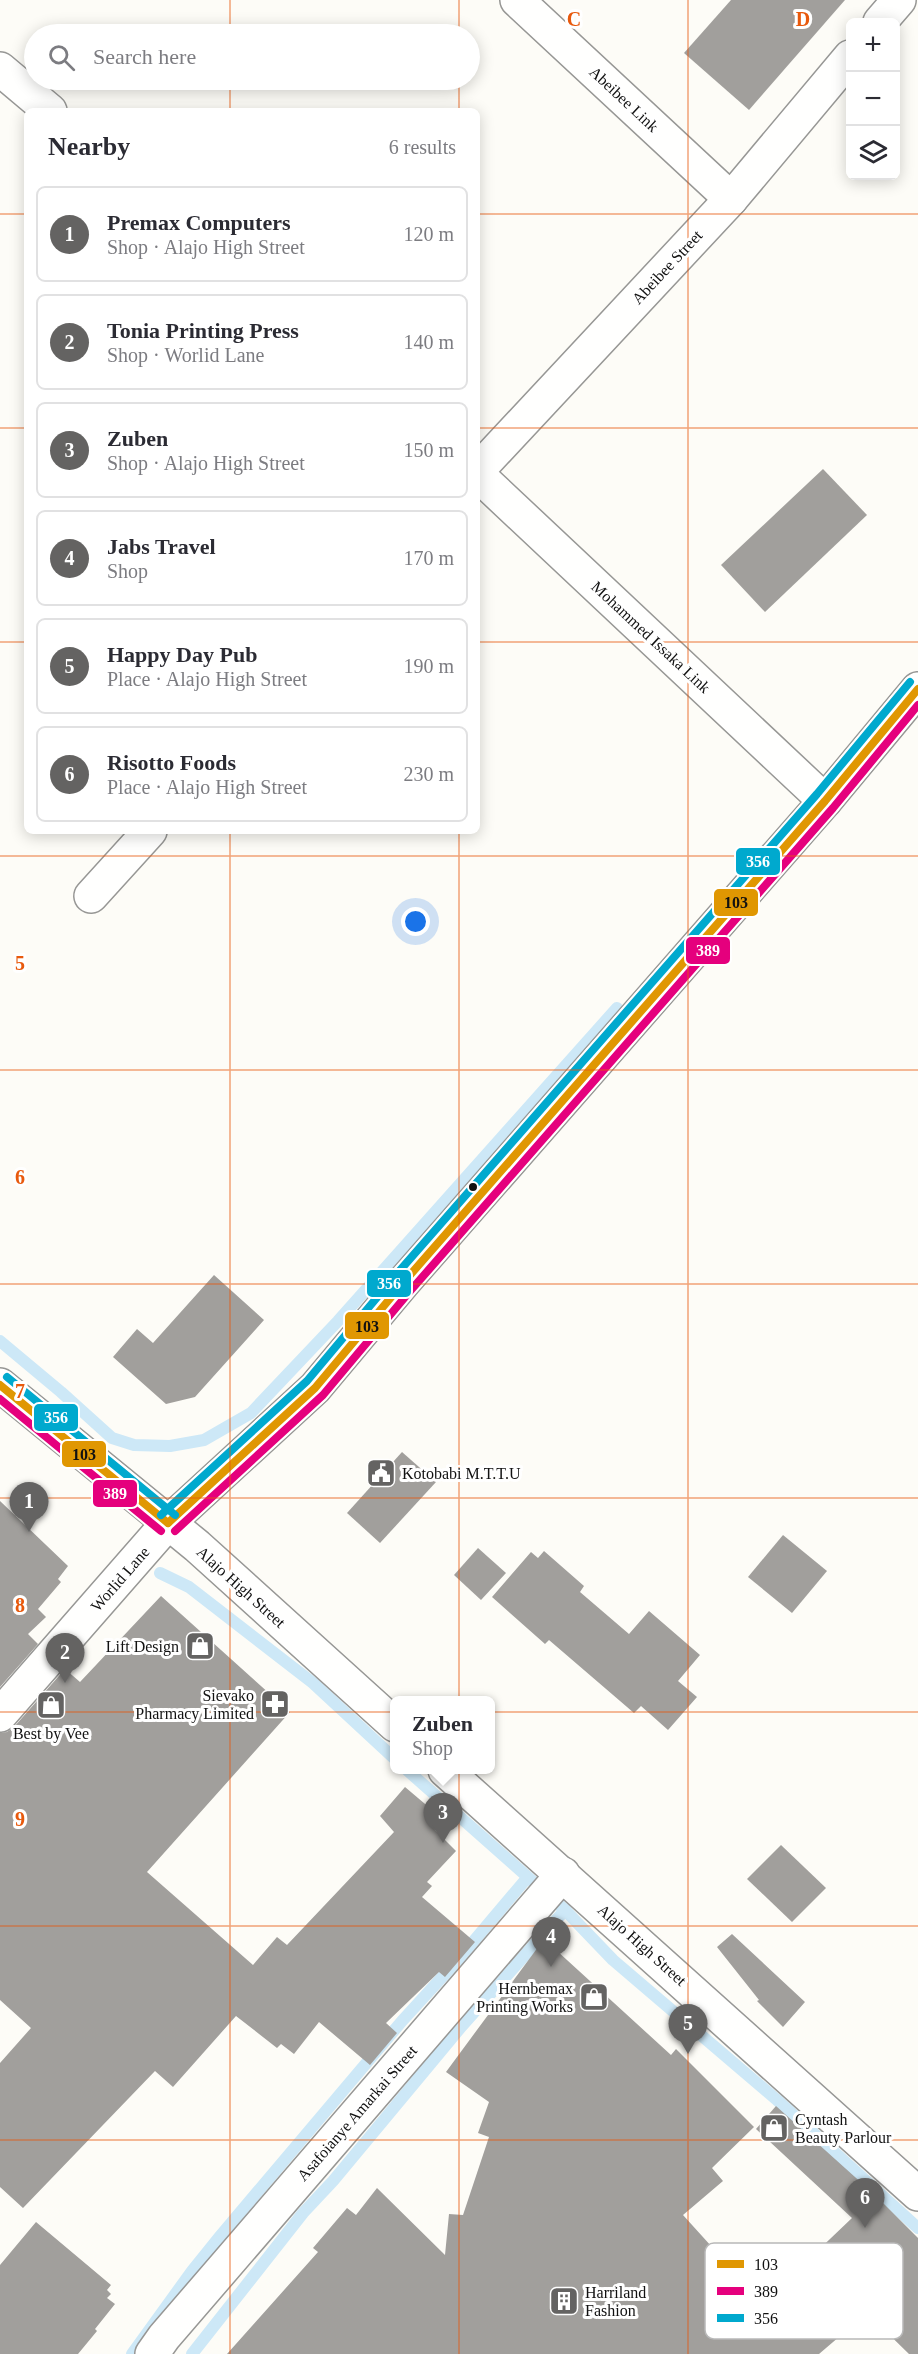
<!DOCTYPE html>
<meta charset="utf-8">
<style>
body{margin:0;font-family:Georgia,serif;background:#f7f7f7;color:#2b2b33}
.controls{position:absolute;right:18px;top:18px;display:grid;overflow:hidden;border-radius:9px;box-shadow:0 3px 15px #0003}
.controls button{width:54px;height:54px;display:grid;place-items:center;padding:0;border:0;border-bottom:2px solid #e1e1e2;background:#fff;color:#2b2b33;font:30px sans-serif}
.you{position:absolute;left:416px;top:922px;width:21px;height:21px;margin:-15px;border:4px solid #fff;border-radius:50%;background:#1a73e8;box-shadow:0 0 0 9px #1a73e833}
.badge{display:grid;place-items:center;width:39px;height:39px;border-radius:50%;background:#646362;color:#fff;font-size:20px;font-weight:700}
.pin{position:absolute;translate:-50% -50px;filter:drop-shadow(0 2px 3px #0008)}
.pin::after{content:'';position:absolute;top:32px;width:21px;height:18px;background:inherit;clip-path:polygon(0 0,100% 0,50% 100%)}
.popup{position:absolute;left:390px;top:1696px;width:105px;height:78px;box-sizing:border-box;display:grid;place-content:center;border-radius:9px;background:#fff;filter:drop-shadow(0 2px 4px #0005);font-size:20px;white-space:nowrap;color:#7c7c81}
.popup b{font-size:22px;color:#2b2b33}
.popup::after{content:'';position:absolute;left:50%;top:100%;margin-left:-12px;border:12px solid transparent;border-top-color:#fff}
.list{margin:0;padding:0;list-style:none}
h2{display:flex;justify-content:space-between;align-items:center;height:78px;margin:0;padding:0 24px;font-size:26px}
h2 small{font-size:20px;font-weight:400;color:#7c7c81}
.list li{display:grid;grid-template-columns:39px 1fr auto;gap:18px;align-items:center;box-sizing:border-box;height:96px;margin:0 12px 12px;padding:0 12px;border:2px solid #e1e1e2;border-radius:9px}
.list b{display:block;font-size:22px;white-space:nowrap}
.list p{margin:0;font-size:20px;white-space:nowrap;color:#7c7c81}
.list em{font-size:20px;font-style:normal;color:#7c7c81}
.icon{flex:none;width:33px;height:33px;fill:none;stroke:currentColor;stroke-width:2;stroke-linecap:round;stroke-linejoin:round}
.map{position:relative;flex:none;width:918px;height:2354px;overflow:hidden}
.search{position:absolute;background:#fff;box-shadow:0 3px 15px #0003;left:24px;top:24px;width:456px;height:66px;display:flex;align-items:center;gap:15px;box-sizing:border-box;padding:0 21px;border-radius:33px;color:#7c7c81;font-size:22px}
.panel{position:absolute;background:#fff;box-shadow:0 3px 15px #0003;left:24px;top:108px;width:456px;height:726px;border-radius:9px}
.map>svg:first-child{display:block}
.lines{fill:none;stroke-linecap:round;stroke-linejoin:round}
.stream{stroke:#cde8f7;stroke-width:12}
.building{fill:#a19f9c}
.minor-casing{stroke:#979795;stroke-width:36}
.minor{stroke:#fffffe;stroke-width:33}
.bus-1-casing{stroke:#fff;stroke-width:12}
.bus-2-casing{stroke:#fff;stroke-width:12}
.bus-3-casing{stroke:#fff;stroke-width:12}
.bus-1{stroke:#e09702;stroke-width:8}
.bus-2{stroke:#e5007d;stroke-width:8}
.bus-3{stroke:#00a9ce;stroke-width:8}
.grid{fill:none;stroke:#e8590c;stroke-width:1.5;stroke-opacity:0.55}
.bus-dot{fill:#111;stroke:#fff;stroke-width:2}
.labels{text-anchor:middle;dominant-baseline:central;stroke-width:6;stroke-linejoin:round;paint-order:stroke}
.street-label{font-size:16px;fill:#111;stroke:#fff}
.poi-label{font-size:16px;fill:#111;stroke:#fff;text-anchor:start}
.key{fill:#fff;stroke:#b8b8b8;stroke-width:1.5}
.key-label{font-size:16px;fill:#111}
.grid-label{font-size:20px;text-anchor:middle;font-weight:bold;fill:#e8590c;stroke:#fff;stroke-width:6;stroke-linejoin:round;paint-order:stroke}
.line-badge{stroke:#fff;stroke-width:2}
.badge-label{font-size:16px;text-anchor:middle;font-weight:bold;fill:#fff}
.pale-badge-label{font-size:16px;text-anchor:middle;font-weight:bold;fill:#111}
</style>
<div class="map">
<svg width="918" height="2354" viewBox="0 0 918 2354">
<rect width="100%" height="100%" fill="#fdfcf7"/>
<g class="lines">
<!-- stream -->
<g class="stream">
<path d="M 0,1341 L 61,1392 L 112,1438 L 134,1445 L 170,1446 L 204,1440 L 251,1413 L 338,1321 L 617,1008"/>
<path d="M 160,1573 L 189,1587 L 313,1683 L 395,1759"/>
<path d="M 407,1770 L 565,1910 L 613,1960 L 777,2100 L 918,2228"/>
<path d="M 132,2354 L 192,2271 L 221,2235 L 402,2021 L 456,1962 L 527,1878"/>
<path d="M 192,2354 L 303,2213 L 333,2181 L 461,2027 L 565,1910"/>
</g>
</g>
<!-- building -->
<g class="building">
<path d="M 731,0 L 845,0 L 749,110 L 684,53 Z"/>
<path d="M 823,469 L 867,515 L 765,612 L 721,565 Z"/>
<path d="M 214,1275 L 264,1320 L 195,1397 L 166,1404 L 113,1357 L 137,1329 L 153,1343 Z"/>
<path d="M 402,1452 L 436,1482 L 380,1543 L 347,1513 Z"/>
<path d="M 0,1501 L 68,1566 L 58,1579 L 61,1582 L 38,1609 L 46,1617 L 28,1634 L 38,1644 L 0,1687 Z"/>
<path d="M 783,1535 L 827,1571 L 792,1613 L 748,1577 Z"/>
<path d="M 478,1548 L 506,1573 L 481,1600 L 454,1575 Z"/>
<path d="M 544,1551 L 584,1586 L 580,1592 L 629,1634 L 649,1611 L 700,1655 L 678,1681 L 697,1697 L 668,1730 L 641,1706 L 634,1713 L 549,1640 L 545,1644 L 492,1597 L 531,1552 L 538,1558 Z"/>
<path d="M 161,1596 L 290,1712 L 147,1872 L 253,1965 L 277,1937 L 287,1945 L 394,1832 L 380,1816 L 405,1787 L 444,1820 L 434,1829 L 456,1851 L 427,1882 L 432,1886 L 422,1897 L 475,1942 L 445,1977 L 439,1972 L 386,2023 L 397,2033 L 370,2065 L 319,2022 L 294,2054 L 281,2044 L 277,2048 L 236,2016 L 173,2087 L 155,2071 L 23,2208 L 0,2187 L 0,2063 L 31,2028 L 0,2000 L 0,1733 L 7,1732 L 14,1727 L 65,1669 L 80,1682 Z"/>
<path d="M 781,1845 L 826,1888 L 792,1922 L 747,1879 Z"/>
<path d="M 732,1934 L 805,2002 L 783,2027 L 757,2001 L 759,2000 L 717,1947 Z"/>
<path d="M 544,1939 L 671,2055 L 676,2049 L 754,2127 L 712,2168 L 723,2181 L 683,2215 L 769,2310 L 815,2265 L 809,2259 L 852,2218 L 756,2129 L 776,2106 L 875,2195 L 918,2238 L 918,2354 L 909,2354 L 867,2313 L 819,2354 L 227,2354 L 318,2252 L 313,2248 L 347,2208 L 356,2215 L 377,2188 L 445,2255 L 449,2214 L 463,2215 L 489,2137 L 478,2133 L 489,2102 L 446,2072 Z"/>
<path d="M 36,2222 L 111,2285 L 107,2290 L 111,2294 L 107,2298 L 115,2304 L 95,2329 L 97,2331 L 78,2354 L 0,2354 L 0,2265 Z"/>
</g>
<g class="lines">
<!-- minor casing -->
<g class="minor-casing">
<g id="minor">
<path d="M 517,0 L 731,199"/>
<path d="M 880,22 L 899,0"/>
<path d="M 0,69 L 50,111"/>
<path d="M 477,471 L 731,199 L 850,57"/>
<path d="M 477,474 L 825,801"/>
<path d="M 91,896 L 150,831"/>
<path d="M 0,1385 L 197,1546 L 395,1725"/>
<path d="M 0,1715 L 168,1523 L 315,1388 L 403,1283 L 825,801 L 918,689"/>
<path d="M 445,1770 L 918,2194"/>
<path d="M 152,2354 L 164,2337 L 563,1874"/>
</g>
</g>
<!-- minor -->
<use href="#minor" class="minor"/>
<!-- bus-1 casing -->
<g class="bus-1-casing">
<g id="bus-1">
<path d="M 0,1385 L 168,1523"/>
<path d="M 168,1523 L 315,1388 L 403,1283 L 825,801 L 918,689"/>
</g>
</g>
<!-- bus-2 casing -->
<g class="bus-2-casing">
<g id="bus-2">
<path d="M 0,1399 L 161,1531"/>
<path d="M 175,1531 L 323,1395 L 411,1290 L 833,808 L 918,705"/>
</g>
</g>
<!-- bus-3 casing -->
<g class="bus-3-casing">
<g id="bus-3">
<path d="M 7,1377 L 175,1515"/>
<path d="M 161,1515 L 307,1381 L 395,1276 L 817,794 L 910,682"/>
</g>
</g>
<!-- bus-1 -->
<use href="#bus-1" class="bus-1"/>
<!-- bus-2 -->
<use href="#bus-2" class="bus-2"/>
<!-- bus-3 -->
<use href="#bus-3" class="bus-3"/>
</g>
<!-- grid -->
<path class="grid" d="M 230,0 L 230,34M 459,0 L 459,34M 688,0 L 688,2354M 230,80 L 230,111M 459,80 L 459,111M 0,214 L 27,214M 477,214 L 918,214M 0,428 L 27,428M 477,428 L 918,428M 0,642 L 27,642M 477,642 L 918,642M 230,831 L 230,2354M 459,831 L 459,2354M 0,856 L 918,856M 0,1070 L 918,1070M 0,1284 L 918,1284M 0,1498 L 918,1498M 0,1712 L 918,1712M 0,1926 L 918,1926M 0,2140 L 918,2140"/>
<!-- icons -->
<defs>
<g id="civic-square" transform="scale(1.5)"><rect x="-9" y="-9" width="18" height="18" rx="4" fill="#646362" stroke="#fff"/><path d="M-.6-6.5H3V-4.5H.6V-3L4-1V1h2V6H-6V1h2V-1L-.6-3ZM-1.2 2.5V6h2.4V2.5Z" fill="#fff"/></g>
<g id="shop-square" transform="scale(1.5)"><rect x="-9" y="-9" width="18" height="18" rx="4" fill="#646362" stroke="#fff"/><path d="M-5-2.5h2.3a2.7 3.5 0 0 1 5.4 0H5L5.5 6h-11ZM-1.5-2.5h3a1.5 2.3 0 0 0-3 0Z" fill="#fff"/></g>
<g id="pharmacy-square" transform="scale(1.5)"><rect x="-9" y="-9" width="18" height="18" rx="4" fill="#646362" stroke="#fff"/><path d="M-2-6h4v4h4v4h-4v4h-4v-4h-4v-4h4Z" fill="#fff"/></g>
<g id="building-square" transform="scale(1.5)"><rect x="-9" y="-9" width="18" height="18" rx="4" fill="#646362" stroke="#fff"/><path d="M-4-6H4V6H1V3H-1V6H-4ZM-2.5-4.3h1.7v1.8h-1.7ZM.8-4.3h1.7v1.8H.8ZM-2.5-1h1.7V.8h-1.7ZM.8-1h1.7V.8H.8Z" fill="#fff"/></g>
</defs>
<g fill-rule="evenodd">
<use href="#civic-square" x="381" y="1473"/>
<use href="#shop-square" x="200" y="1646"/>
<use href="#pharmacy-square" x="275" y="1704"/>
<use href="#shop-square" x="51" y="1705"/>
<use href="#shop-square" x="594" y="1997"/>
<use href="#shop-square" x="774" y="2128"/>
<use href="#building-square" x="564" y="2301"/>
</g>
<!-- markers -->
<circle class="bus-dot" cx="473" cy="1187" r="5"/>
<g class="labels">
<!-- street labels -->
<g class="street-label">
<text transform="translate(624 99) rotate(43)">Abeibee Link</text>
<text transform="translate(667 267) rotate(-47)">Abeibee Street</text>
<text transform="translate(651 637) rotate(43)">Mohammed Issaka Link</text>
<text transform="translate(120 1579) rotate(-49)">Worlid Lane</text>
<text transform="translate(241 1587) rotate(42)">Alajo High Street</text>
<text transform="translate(642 1945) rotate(42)">Alajo High Street</text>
<text transform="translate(357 2113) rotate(-49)">Asafoianye Amarkai Street</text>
</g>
<!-- poi labels -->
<g class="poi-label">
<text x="402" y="1473">Kotobabi M.T.T.U</text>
<text x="179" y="1646" text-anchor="end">Lift Design</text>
<text x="254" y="1695" text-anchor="end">Sievako<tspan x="254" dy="18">Pharmacy Limited</tspan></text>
<text x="51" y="1733" text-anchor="middle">Best by Vee</text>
<text x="573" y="1988" text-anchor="end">Hernbemax<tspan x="573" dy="18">Printing Works</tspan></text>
<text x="795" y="2119">Cyntash<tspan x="795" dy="18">Beauty Parlour</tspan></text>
<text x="585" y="2292">Harriland<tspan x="585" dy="18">Fashion</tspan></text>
</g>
</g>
<!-- legend -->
<rect x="705" y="2243" width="198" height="96" rx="9" class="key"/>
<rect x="717" y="2260" width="27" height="8" fill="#e09702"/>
<rect x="717" y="2287" width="27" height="8" fill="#e5007d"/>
<rect x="717" y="2314" width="27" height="8" fill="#00a9ce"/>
<g class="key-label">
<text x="754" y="2270">103</text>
<text x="754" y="2297">389</text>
<text x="754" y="2324">356</text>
</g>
<g class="grid-label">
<text x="574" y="26">C</text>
<text x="803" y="26">D</text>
<text x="20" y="970">5</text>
<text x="20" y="1184">6</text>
<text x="20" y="1398">7</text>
<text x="20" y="1612">8</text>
<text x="20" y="1826">9</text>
</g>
<g class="line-badge">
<rect x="735" y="847" width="46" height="29" rx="6" fill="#00a9ce"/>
<rect x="713" y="888" width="46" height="29" rx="6" fill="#e09702"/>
<rect x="685" y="936" width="46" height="29" rx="6" fill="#e5007d"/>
<rect x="366" y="1269" width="46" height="29" rx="6" fill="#00a9ce"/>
<rect x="344" y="1311" width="46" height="29" rx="6" fill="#e09702"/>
<rect x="33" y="1403" width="46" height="29" rx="6" fill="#00a9ce"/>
<rect x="61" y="1440" width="46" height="28" rx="6" fill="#e09702"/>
<rect x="92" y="1479" width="46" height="29" rx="6" fill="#e5007d"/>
</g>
<g class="badge-label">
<text x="758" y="867">356</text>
<text x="708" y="956">389</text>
<text x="389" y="1289">356</text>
<text x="56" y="1423">356</text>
<text x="115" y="1499">389</text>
</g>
<g class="pale-badge-label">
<text x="736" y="908">103</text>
<text x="367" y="1332">103</text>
<text x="84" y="1460">103</text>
</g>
</svg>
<div class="controls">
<button>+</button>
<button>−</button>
<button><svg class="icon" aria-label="layers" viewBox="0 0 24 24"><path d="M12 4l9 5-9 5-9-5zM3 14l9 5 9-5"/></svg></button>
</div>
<div class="you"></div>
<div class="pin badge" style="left:29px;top:1532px">1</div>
<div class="pin badge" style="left:65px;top:1683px">2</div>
<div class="pin badge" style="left:443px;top:1843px">3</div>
<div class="popup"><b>Zuben</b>Shop</div>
<div class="pin badge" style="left:551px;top:1967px">4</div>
<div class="pin badge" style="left:688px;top:2054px">5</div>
<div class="pin badge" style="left:865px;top:2228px">6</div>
<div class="search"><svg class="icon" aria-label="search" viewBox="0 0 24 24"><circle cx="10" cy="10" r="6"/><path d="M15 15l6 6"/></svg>Search here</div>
<section class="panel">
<h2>Nearby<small>6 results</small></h2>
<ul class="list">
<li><span class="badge">1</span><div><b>Premax Computers</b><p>Shop · Alajo High Street</p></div><em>120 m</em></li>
<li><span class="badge">2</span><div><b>Tonia Printing Press</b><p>Shop · Worlid Lane</p></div><em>140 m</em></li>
<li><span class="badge">3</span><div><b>Zuben</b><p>Shop · Alajo High Street</p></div><em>150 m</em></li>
<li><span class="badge">4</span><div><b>Jabs Travel</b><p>Shop</p></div><em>170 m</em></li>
<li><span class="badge">5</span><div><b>Happy Day Pub</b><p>Place · Alajo High Street</p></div><em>190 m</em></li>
<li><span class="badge">6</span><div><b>Risotto Foods</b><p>Place · Alajo High Street</p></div><em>230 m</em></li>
</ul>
</section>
</div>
